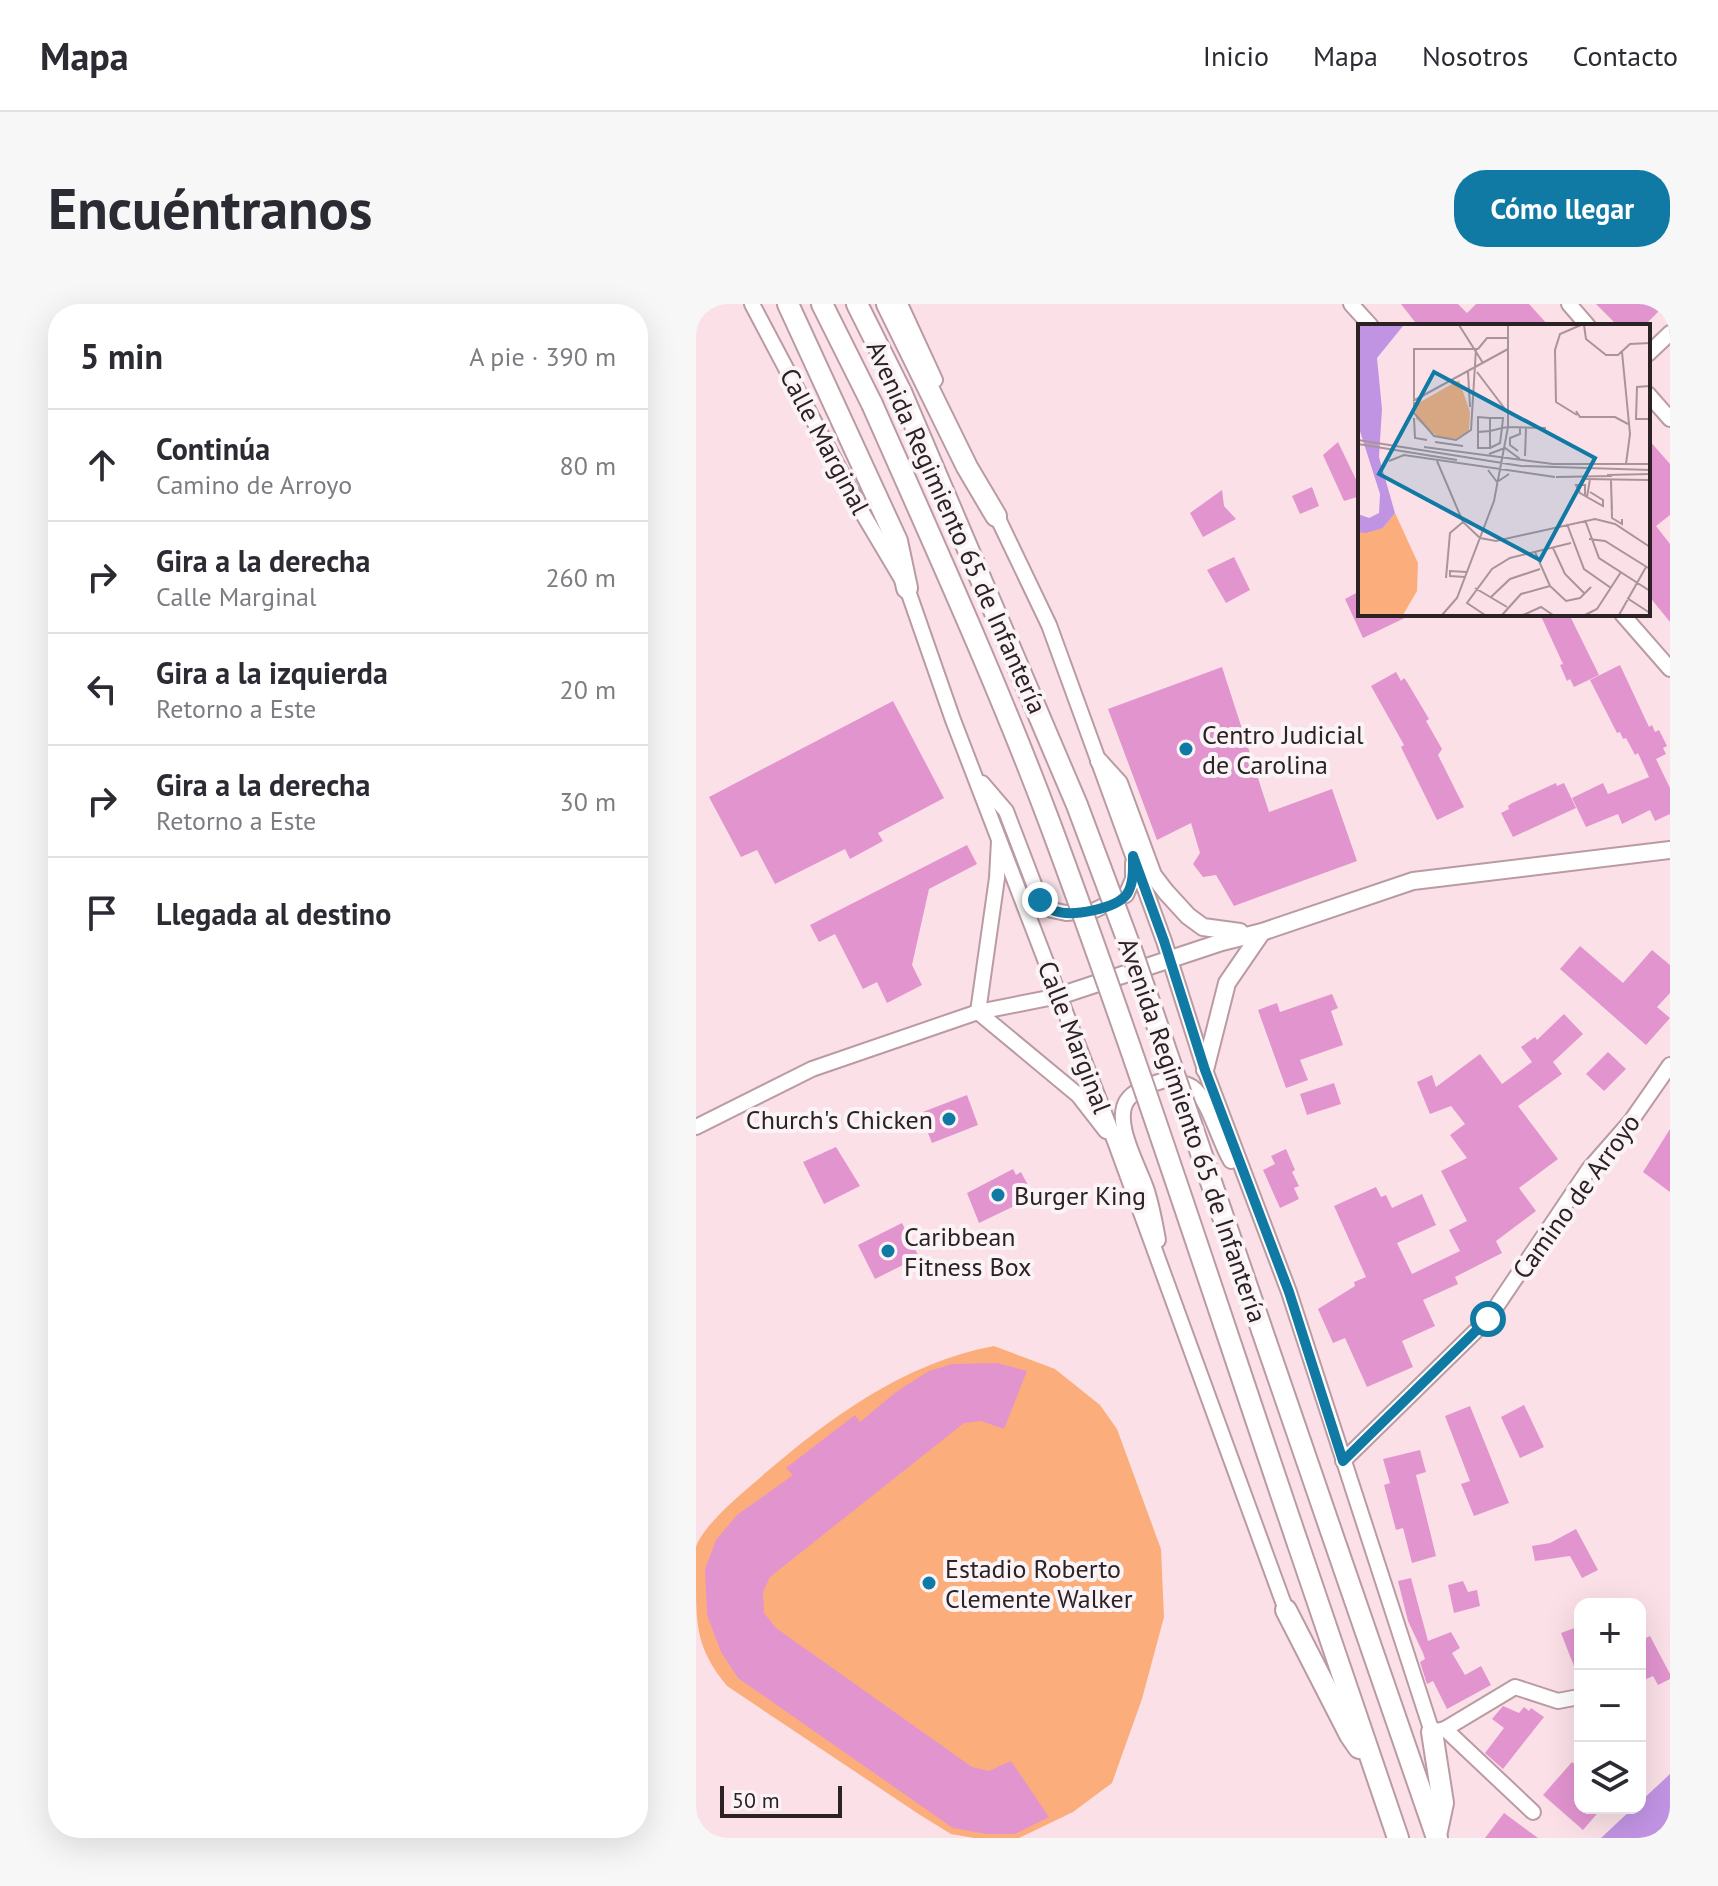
<!DOCTYPE html>
<html lang="es">
<meta charset="utf-8">
<style>
body{margin:0;font-family:"PT Sans",sans-serif;background:#f7f7f7;color:#2b2b33}
.controls{position:absolute;right:24px;bottom:24px;display:grid;overflow:hidden;border-radius:16px;box-shadow:0 8px 32px #0002}
.controls button{width:72px;height:72px;display:grid;place-items:center;padding:0;border:0;border-bottom:2px solid #e1e1e2;background:#fff;color:#2b2b33;font:40px sans-serif}
.scale{position:absolute;left:24px;bottom:20px;width:122px;box-sizing:border-box;padding-left:8px;border:4px solid #2c2124;border-top:0;font-size:22px;line-height:28px;white-space:nowrap;color:#2c2124;-webkit-text-stroke:6px #fbf4f6;paint-order:stroke}
.stop{position:absolute;width:24px;height:24px;margin:-18px;border:6px solid #107aa5;border-radius:50%;background:#fff}
.stop.end{background:#107aa5;border-color:#fff;box-shadow:0 2px 8px #0008}
.list{margin:0;padding:0;list-style:none}
h2{display:flex;justify-content:space-between;align-items:center;height:104px;margin:0;padding:0 32px;font-size:34px}
h2 small{font-size:26px;font-weight:400;color:#7c7c81}
.list li{display:grid;grid-template-columns:52px 1fr auto;gap:24px;align-items:center;box-sizing:border-box;height:112px;padding:0 32px;border-top:2px solid #e1e1e2}
.list b{display:block;font-size:30px;white-space:nowrap}
.list p{margin:0;font-size:26px;white-space:nowrap;color:#7c7c81}
.list em{font-size:26px;font-style:normal;color:#7c7c81}
.icon{flex:none;width:44px;height:44px;fill:none;stroke:currentColor;stroke-width:2;stroke-linecap:round;stroke-linejoin:round}
.map{position:relative;flex:none;width:974px;height:1534px;overflow:hidden;border-radius:32px}
header{display:flex;align-items:center;gap:48px;box-sizing:border-box;height:112px;padding:0 40px;background:#fff;border-bottom:2px solid #e1e1e2}
header strong{font-size:38px}
nav{display:flex;gap:44px;margin-inline-start:auto;font-size:28px}
.intro{display:flex;align-items:center;justify-content:space-between;box-sizing:border-box;height:192px;padding:0 48px}
h1{margin:0;font-size:56px}
.button{padding:20px 36px;border-radius:32px;background:#107aa5;color:#fff;font-size:28px;font-weight:700}
main{display:flex;gap:48px;padding:0 48px}
aside{flex:1;background:#fff;border-radius:32px;box-shadow:0 8px 32px #0002}
.map>svg:first-child{display:block}
.green{fill:#fbae7c}
.water{fill:#c194e3}
.building{fill:#e294cf}
.lines{fill:none;stroke-linecap:round;stroke-linejoin:round}
.minor-casing{stroke:#ba9ba3;stroke-width:18}
.tertiary-casing{stroke:#ba9ba3;stroke-width:20}
.primary-casing{stroke:#ba9ba3;stroke-width:24}
.minor{stroke:#fff;stroke-width:14}
.tertiary{stroke:#fff;stroke-width:16}
.primary{stroke:#fff;stroke-width:20}
.primary-bridge-casing{stroke:#ba9ba3;stroke-width:24;stroke-linecap:butt}
.primary-bridge{stroke:#fff;stroke-width:20}
.route{stroke:#107aa5;stroke-width:10}
.poi-dot{fill:#107aa5;stroke:#fbf4f6;stroke-width:3}
.labels{text-anchor:middle;dominant-baseline:central;stroke-width:8;stroke-linejoin:round;paint-order:stroke}
.street-label{font-size:26px;fill:#2c2124;stroke:#fbf4f6}
.poi-label{font-size:26px;fill:#2c2124;stroke:#fbf4f6;text-anchor:start}
.inset-road{fill:none;stroke:#a89499;stroke-width:2}
.view{fill:#107aa5;fill-opacity:0.15;stroke:#107aa5;stroke-width:4}
.inset-edge{fill:none;stroke:#2c2124;stroke-width:4}
</style>
<header>
<strong>Mapa</strong>
<nav><a>Inicio</a><a>Mapa</a><a>Nosotros</a><a>Contacto</a></nav>
</header>
<div class="intro"><h1>Encuéntranos</h1><a class="button">Cómo llegar</a></div>
<main>
<aside>
<h2>5 min<small>A pie · 390 m</small></h2>
<ul class="list">
<li><svg class="icon" aria-label="ahead" viewBox="0 0 24 24"><path d="M12 20V5M6 11l6-6 6 6"/></svg><div><b>Continúa</b><p>Camino de Arroyo</p></div><em>80 m</em></li>
<li><svg class="icon" aria-label="right" viewBox="0 0 24 24"><path d="M7 20v-9h11M14 6l5 5-5 5"/></svg><div><b>Gira a la derecha</b><p>Calle Marginal</p></div><em>260 m</em></li>
<li><svg class="icon" aria-label="left" viewBox="0 0 24 24"><path d="M17 20v-9H6M10 6l-5 5 5 5"/></svg><div><b>Gira a la izquierda</b><p>Retorno a Este</p></div><em>20 m</em></li>
<li><svg class="icon" aria-label="right" viewBox="0 0 24 24"><path d="M7 20v-9h11M14 6l5 5-5 5"/></svg><div><b>Gira a la derecha</b><p>Retorno a Este</p></div><em>30 m</em></li>
<li><svg class="icon" aria-label="arrive" viewBox="0 0 24 24"><path d="M6 21V4h12l-3 4 3 4H6"/></svg><div><b>Llegada al destino</b></div></li>
</ul>
</aside>
<div class="map">
<svg width="974" height="1534" viewBox="0 0 974 1534">
<rect width="100%" height="100%" fill="#fbe1e7"/>
<!-- green -->
<path class="green" d="M 298,1042 L 359,1065 L 404,1101 L 421,1125 L 465,1245 L 468,1313 L 446,1395 L 416,1479 L 377,1508 L 323,1534 L 278,1534 L 255,1530 L 224,1511 L 31,1382 C 0,1344 0,1322 0,1274 C 0,1265 0,1252 0,1243 C 6,1224 37,1197 52,1184 C 124,1121 202,1060 298,1042 Z"/>
<!-- water -->
<path class="water" d="M 974,1470 L 974,1534 L 905,1534 L 937,1504 L 944,1504 L 944,1498 Z"/>
<!-- building -->
<g class="building">
<path d="M 705,0 L 762,0 L 771,9 L 780,0 L 833,0 L 853,22 L 722,22 Z"/>
<path d="M 900,0 L 970,0 L 948,22 L 922,22 Z"/>
<path d="M 952,135 L 974,160 L 974,211 L 960,222 L 974,240 L 974,318 L 952,291 Z"/>
<path d="M 642,138 L 664,184 L 664,192 L 648,197 L 627,151 Z"/>
<path d="M 616,183 L 623,202 L 604,210 L 596,192 Z"/>
<path d="M 526,186 L 528,202 L 540,215 L 507,233 L 494,209 Z"/>
<path d="M 538,253 L 554,286 L 530,299 L 511,266 Z"/>
<path d="M 664,287 L 664,310 L 717,310 L 667,334 L 649,295 Z"/>
<path d="M 844,310 L 873,310 L 903,371 L 878,383 L 874,375 L 871,377 L 864,361 L 867,360 Z"/>
<path d="M 924,361 L 953,423 L 956,421 L 959,428 L 963,426 L 971,442 L 967,444 L 970,450 L 960,455 L 974,484 L 974,510 L 959,517 L 954,506 L 926,520 L 922,510 L 890,523 L 876,494 L 907,479 L 912,490 L 953,473 L 942,449 L 939,451 L 930,434 L 927,435 L 924,428 L 921,429 L 894,376 Z"/>
<path d="M 526,363 L 573,508 L 636,485 L 661,557 L 538,602 L 520,571 L 507,573 L 497,560 L 504,549 L 495,519 L 461,536 L 412,405 Z"/>
<path d="M 700,368 L 705,377 L 708,374 L 711,378 L 733,415 L 730,417 L 746,445 L 742,451 L 768,503 L 741,516 L 705,443 L 708,441 L 675,382 Z"/>
<path d="M 197,397 L 248,494 L 182,529 L 187,537 L 154,555 L 149,545 L 79,580 L 61,546 L 45,553 L 13,493 Z"/>
<path d="M 860,479 L 861,482 L 868,479 L 880,504 L 817,533 L 805,509 L 813,505 L 812,502 L 816,499 Z"/>
<path d="M 271,541 L 281,560 L 233,585 L 216,661 L 226,681 L 191,699 L 181,678 L 167,685 L 139,630 L 123,638 L 114,621 Z"/>
<path d="M 884,642 L 927,679 L 956,646 L 974,661 L 974,689 L 961,703 L 974,714 L 950,741 L 864,665 Z"/>
<path d="M 636,690 L 642,704 L 635,707 L 647,741 L 604,756 L 612,776 L 590,784 L 562,706 L 581,699 L 584,708 Z"/>
<path d="M 868,710 L 887,730 L 857,758 L 866,770 L 822,802 L 862,855 L 823,884 L 840,907 L 800,937 L 806,949 L 759,973 L 762,980 L 727,996 L 739,1022 L 706,1037 L 717,1063 L 671,1083 L 649,1034 L 637,1039 L 622,1005 L 659,982 L 658,978 L 670,973 L 638,902 L 680,883 L 685,893 L 690,891 L 696,904 L 726,890 L 740,921 L 701,939 L 716,970 L 764,947 L 753,926 L 771,917 L 745,867 L 771,854 L 754,831 L 769,820 L 755,802 L 734,810 L 721,778 L 736,771 L 740,783 L 784,750 L 806,780 L 836,758 L 825,743 L 839,733 L 841,736 Z"/>
<path d="M 912,748 L 930,765 L 908,787 L 890,770 Z"/>
<path d="M 638,779 L 645,800 L 611,811 L 604,790 Z"/>
<path d="M 271,791 L 282,821 L 236,839 L 224,809 Z"/>
<path d="M 974,825 L 974,888 L 947,868 Z"/>
<path d="M 140,843 L 164,882 L 128,900 L 107,858 Z"/>
<path d="M 590,845 L 599,866 L 596,868 L 603,882 L 598,884 L 603,895 L 584,904 L 567,866 L 579,860 L 575,852 Z"/>
<path d="M 317,865 L 320,871 L 325,868 L 336,889 L 329,893 L 331,896 L 283,919 L 271,889 Z"/>
<path d="M 206,919 L 223,953 L 179,975 L 162,941 Z"/>
<path d="M 301,1059 L 331,1067 L 308,1125 L 285,1117 L 268,1119 L 74,1273 L 67,1288 L 68,1309 L 80,1324 L 276,1463 L 293,1467 L 315,1457 L 353,1513 L 319,1530 L 291,1530 L 257,1524 L 42,1374 L 25,1348 L 11,1311 L 9,1265 L 20,1236 L 41,1211 L 97,1171 L 90,1164 L 159,1111 L 164,1118 L 200,1088 L 233,1067 L 256,1060 Z"/>
<path d="M 828,1101 L 848,1143 L 824,1154 L 805,1113 Z"/>
<path d="M 774,1102 L 813,1199 L 778,1212 L 765,1180 L 774,1177 L 749,1112 Z"/>
<path d="M 724,1146 L 730,1168 L 720,1171 L 740,1252 L 716,1259 L 707,1224 L 700,1226 L 688,1181 L 694,1179 L 687,1155 Z"/>
<path d="M 880,1225 L 902,1266 L 886,1274 L 874,1252 L 839,1257 L 836,1242 L 854,1239 Z"/>
<path d="M 715,1274 L 732,1337 L 755,1328 L 764,1344 L 756,1349 L 769,1371 L 785,1362 L 795,1381 L 751,1405 L 737,1377 L 731,1380 L 730,1377 L 724,1358 L 729,1355 L 727,1349 L 712,1317 L 702,1277 Z"/>
<path d="M 767,1277 L 772,1288 L 781,1286 L 784,1302 L 758,1309 L 752,1281 Z"/>
<path d="M 884,1322 L 884,1375 L 883,1375 L 865,1329 Z"/>
<path d="M 954,1332 L 974,1370 L 974,1375 L 962,1381 L 957,1372 L 944,1378 L 944,1337 Z"/>
<path d="M 807,1402 L 823,1409 L 828,1403 L 833,1407 L 835,1404 L 848,1413 L 807,1465 L 789,1449 L 808,1424 L 796,1415 Z"/>
<path d="M 876,1458 L 884,1465 L 884,1504 L 906,1504 L 887,1526 L 847,1491 Z"/>
<path d="M 808,1509 L 842,1534 L 789,1534 Z"/>
</g>
<g class="lines">
<!-- minor casing -->
<g class="minor-casing">
<g id="minor">
<path d="M 56,0 L 167,210 L 211,284 L 257,416 L 420,840 L 590,1306"/>
<path d="M 204,0 L 239,76"/>
<path d="M 655,0 L 675,22"/>
<path d="M 873,0 L 892,22"/>
<path d="M 952,50 L 974,29"/>
<path d="M 952,90 L 974,115"/>
<path d="M 297,204 L 353,321 L 468,637 L 509,766 L 593,988 L 736,1428 L 749,1425 L 837,1508"/>
<path d="M 926,310 L 974,365"/>
<path d="M 286,479 L 310,507 L 344,596 L 356,606 L 370,609 L 397,607 L 430,591 L 437,575 L 437,559"/>
<path d="M 303,537 L 301,574 L 282,708 L 382,791 L 410,827"/>
<path d="M 0,823 L 116,765 L 282,708 L 363,692"/>
<path d="M 462,936 C 459,919 456,903 451,887 C 444,864 414,815 433,794 C 442,784 459,779 472,775 C 479,777 490,779 496,783 C 513,795 523,838 535,857"/>
<path d="M 647,1157 L 792,1015 L 893,865 L 935,817 L 974,761"/>
<path d="M 749,1425 L 819,1383 L 862,1397 L 883,1393"/>
</g>
</g>
<!-- tertiary casing -->
<g class="tertiary-casing">
<g id="tertiary">
<path d="M 403,457 L 423,479 L 457,571 L 470,588 L 492,612 L 507,623 L 544,628"/>
<path d="M 363,692 L 526,638 L 566,628 L 717,577 L 974,546"/>
<path d="M 509,766 L 531,679 L 566,628"/>
</g>
</g>
<!-- primary casing -->
<g class="primary-casing">
<g id="primary">
<path d="M 92,0 L 201,237 L 211,284"/>
<path d="M 126,0 L 176,100"/>
<path d="M 161,0 L 205,88"/>
<path d="M 191,0 L 271,163 L 300,212"/>
<path d="M 634,1224 L 741,1534"/>
<path d="M 602,1240 L 702,1534"/>
<path d="M 590,1306 L 654,1431 L 663,1444"/>
<path d="M 736,1428 L 747,1499 L 741,1527"/>
</g>
</g>
<!-- minor -->
<use href="#minor" class="minor"/>
<!-- tertiary -->
<use href="#tertiary" class="tertiary"/>
<!-- primary -->
<use href="#primary" class="primary"/>
<!-- primary-bridge casing -->
<g class="primary-bridge-casing">
<g id="primary-bridge">
<path d="M 205,88 L 381,501 L 436,648 L 634,1224"/>
<path d="M 176,100 C 237,238 300,376 353,517 C 442,756 520,999 602,1240"/>
</g>
</g>
<!-- primary-bridge -->
<use href="#primary-bridge" class="primary-bridge"/>
</g>
<g class="lines">
<!-- route -->
<path class="route" d="M 344,596 C 348,600 353,605 359,607 C 376,613 420,605 431,590 C 438,579 437,564 437,552 L 468,637 L 509,766 L 593,988 L 647,1157 L 792,1015"/>
</g>
<!-- markers -->
<g class="poi-dot">
<circle cx="490" cy="445" r="8"/>
<circle cx="253" cy="815" r="8"/>
<circle cx="302" cy="891" r="8"/>
<circle cx="192" cy="947" r="8"/>
<circle cx="233" cy="1279" r="8"/>
</g>
<g class="labels">
<!-- street labels -->
<g class="street-label">
<text transform="translate(129 137) rotate(62)">Calle Marginal</text>
<text transform="translate(261 223) rotate(66)">Avenida Regimiento 65 de Infantería</text>
<text transform="translate(379 733) rotate(69)">Calle Marginal</text>
<text transform="translate(497 826) rotate(71)">Avenida Regimiento 65 de Infantería</text>
<text transform="translate(880 892) rotate(-54)">Camino de Arroyo</text>
</g>
<!-- poi labels -->
<g class="poi-label">
<text x="506" y="430">Centro Judicial<tspan x="506" dy="30">de Carolina</tspan></text>
<text x="237" y="815" text-anchor="end">Church's Chicken</text>
<text x="318" y="891">Burger King</text>
<text x="208" y="932">Caribbean<tspan x="208" dy="30">Fitness Box</tspan></text>
<text x="249" y="1264">Estadio Roberto<tspan x="249" dy="30">Clemente Walker</tspan></text>
</g>
</g>
<!-- overview -->
<g transform="translate(662 20)">
<rect width="292" height="292" fill="#fbe1e7"/>
<path d="M 101,56 L 112,88 L 111,107 L 98,115 L 80,113 L 58,95 L 57,81 ZM 37,189 L 60,239 L 59,267 L 45,291 L 0,291 L 0,208 L 25,204 Z" fill="#fbae7c"/>
<path d="M 0,1 L 45,2 L 19,34 L 24,85 L 21,133 L 37,189 L 25,204 L 8,209 L 0,208 L 0,190 L 11,194 L 21,189 L 22,170 L 0,101 Z" fill="#c194e3"/>
<path class="inset-road" d="M 101,1 L 125,39M 226,1 L 228,15 L 248,31 L 260,31 L 272,20 L 292,19M 118,25 L 113,106 L 98,116 L 76,112 L 56,89 L 56,25 L 120,25M 120,25 L 129,14 L 150,14M 264,28 L 272,110 L 268,140M 110,48 L 112,83M 119,48 L 147,85M 292,62 L 279,63 L 278,95 L 292,95M 55,77 L 150,25M 218,87 L 222,93 L 257,93 L 270,100M 219,91 L 198,78 L 197,26 L 202,10 L 223,1M 56,94 L 57,114 L 69,116M 120,107 L 120,93 L 132,94M 0,116 L 163,142 L 292,146M 77,118 L 105,122M 0,120 L 99,136M 66,123 L 195,140 L 292,140M 132,124 L 142,119 L 144,104 L 145,94 L 132,94 L 132,107 L 120,108 L 120,124 L 132,124 L 132,107 L 144,104 L 150,103 L 188,104M 160,127 L 152,121 L 152,114 L 162,110 L 162,104M 131,130 L 147,124 L 162,135M 167,132 L 168,104M 31,137 L 46,131 L 197,153M 79,137 L 105,198 L 122,214 L 138,217 L 237,195 L 257,200 L 292,223M 130,146 L 139,158 L 151,150M 249,151 L 292,150M 198,153 L 254,152M 226,155 L 292,156M 253,156 L 254,194 L 264,200 L 264,195M 253,160 L 254,185M 232,168 L 245,176 L 245,182 L 229,173 L 232,155M 227,171 L 227,161 L 218,161 L 222,169 L 229,173M 227,196 L 241,234 L 292,267M 209,200 L 226,245 L 253,264M 231,215 L 247,217 L 292,245M 195,224 L 207,250 L 227,270M 177,228 L 192,262 L 208,277 L 222,274 L 233,263M 107,253 L 92,252 L 92,247 L 109,248M 88,254 L 92,209 L 105,198M 117,264 L 149,283M 133,273 L 152,255 L 182,245M 269,274 L 292,289M 84,291 L 99,274 L 136,177 L 150,103 L 150,1M 127,291 L 109,279 L 134,245 L 152,234 L 213,219M 144,291 L 163,270 L 192,262M 165,291 L 183,283 L 195,291M 227,291 L 239,285 L 263,248M 261,291 L 288,243"/>
<path class="view" d="M 76,48 L 237,134 L 182,236 L 21,150 Z"/>
<rect width="292" height="292" class="inset-edge"/>
</g>
</svg>
<div class="controls">
<button>+</button>
<button>−</button>
<button><svg class="icon" aria-label="layers" viewBox="0 0 24 24"><path d="M12 4l9 5-9 5-9-5zM3 14l9 5 9-5"/></svg></button>
</div>
<div class="scale">50 m</div>
<div class="stop" style="left:792px;top:1015px"></div>
<div class="stop end" style="left:344px;top:596px"></div>
</div>
</main>
